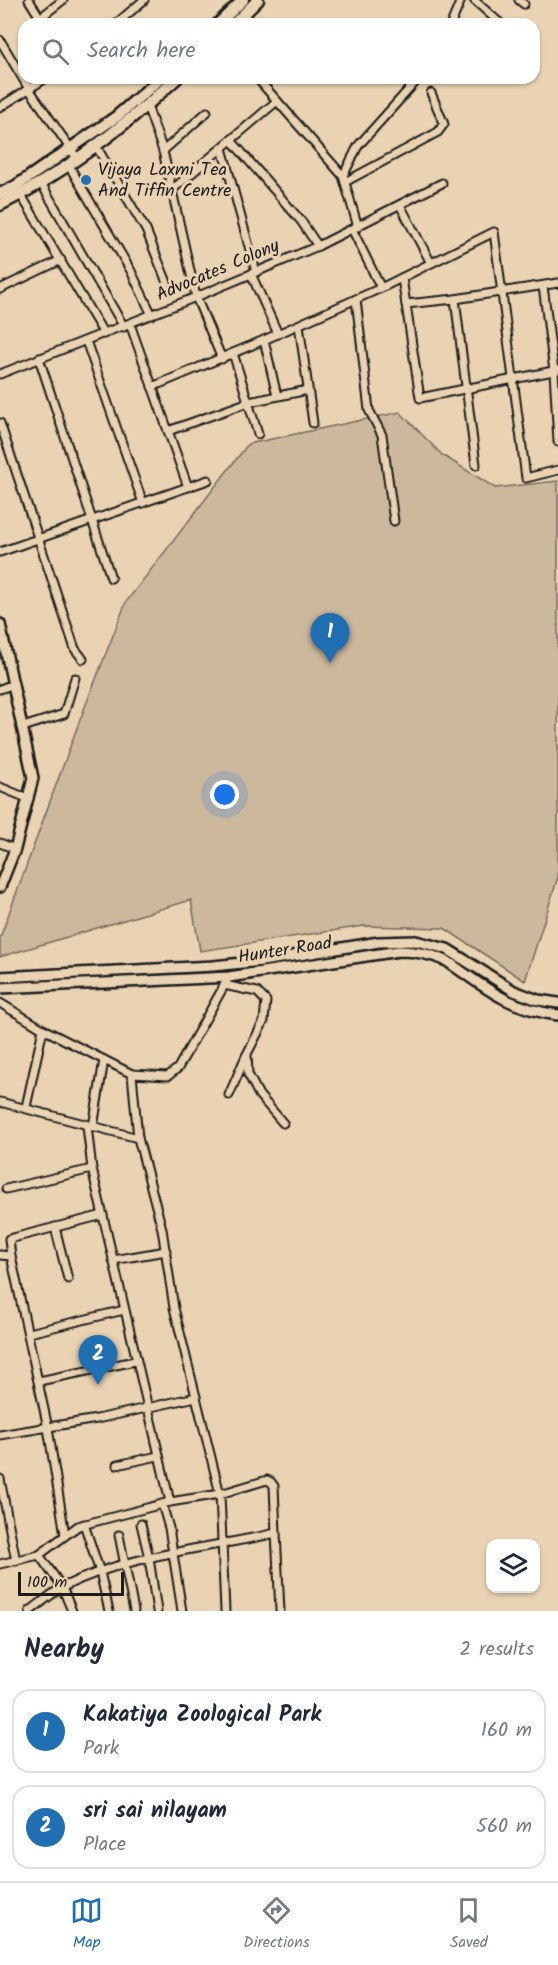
<!DOCTYPE html>
<style>
body{margin:0;font-family:Kalam,sans-serif;background:#f2f2f3;color:#1f2937}
.controls{position:absolute;right:18px;bottom:18px;display:grid;overflow:hidden;border-radius:12px;box-shadow:0 2px 4px #0004}
.controls button{width:54px;height:54px;display:grid;place-items:center;padding:0;border:0;border-bottom:2px solid #e0e1e3;background:#fff;color:#1f2937;font:30px sans-serif}
.scale{position:absolute;left:18px;bottom:15px;width:106px;box-sizing:border-box;padding-left:6px;border:3px solid #1c1c1c;border-top:0;font-size:16px;line-height:21px;white-space:nowrap;color:#1c1c1c;-webkit-text-stroke:4px #ead3b2;paint-order:stroke}
.you{position:absolute;left:225px;top:795px;width:21px;height:21px;margin:-15px;border:4px solid #fff;border-radius:50%;background:#1a73e8;box-shadow:0 0 0 9px #1a73e833}
.badge{display:grid;place-items:center;width:39px;height:39px;border-radius:50%;background:#1f6fb2;color:#fff;font-size:20px;font-weight:700}
.pin{position:absolute;translate:-50% -50px;filter:drop-shadow(0 2px 3px #0008)}
.pin::after{content:'';position:absolute;top:32px;width:21px;height:18px;background:inherit;clip-path:polygon(0 0,100% 0,50% 100%)}
.list{margin:0;padding:0;list-style:none}
h2{display:flex;justify-content:space-between;align-items:center;height:78px;margin:0;padding:0 24px;font-size:26px}
h2 small{font-size:20px;font-weight:400;color:#747a83}
.list li{display:grid;grid-template-columns:39px 1fr auto;gap:18px;align-items:center;box-sizing:border-box;height:84px;margin:0 12px 12px;padding:0 12px;border:2px solid #e0e1e3;border-radius:18px}
.list b{display:block;font-size:22px;white-space:nowrap}
.list p{margin:0;font-size:20px;white-space:nowrap;color:#747a83}
.list em{font-size:20px;font-style:normal;color:#747a83}
.icon{flex:none;width:33px;height:33px;fill:none;stroke:currentColor;stroke-width:2;stroke-linecap:round;stroke-linejoin:round}
.map{position:relative;flex:none;width:558px;height:1611px;overflow:hidden}
.search{position:absolute;background:#fff;box-shadow:0 2px 4px #0004;left:18px;right:18px;top:18px;height:66px;display:flex;align-items:center;gap:15px;box-sizing:border-box;padding:0 21px;border-radius:18px;color:#747a83;font-size:22px}
.sheet{height:270px;background:#fff}
nav{display:flex;justify-content:space-around;align-items:center;box-sizing:border-box;height:84px;border-top:2px solid #e0e1e3;background:#fff;font-size:16px;color:#747a83}
nav a{display:grid;justify-items:center;gap:3px}
nav .on{color:#1f6fb2}
.map>svg:first-child{display:block}
.green{fill:#ccb89d;stroke:#746a5c;stroke-width:1.5}
.lines{fill:none;stroke-linecap:round;stroke-linejoin:round}
.street-casing{stroke:#1c1c1c;stroke-width:11}
.secondary-casing{stroke:#1c1c1c;stroke-width:14}
.primary-casing{stroke:#1c1c1c;stroke-width:15}
.street{stroke:#ead3b2;stroke-width:7}
.secondary{stroke:#ead3b2;stroke-width:9}
.primary{stroke:#ead3b2;stroke-width:10}
.poi-dot{fill:#1f6fb2;stroke:#ead3b2;stroke-width:2}
.labels{text-anchor:middle;dominant-baseline:central;stroke-width:6;stroke-linejoin:round;paint-order:stroke}
.poi-label{font-size:18px;fill:#1c1c1c;stroke:#ead3b2;text-anchor:start}
.street-label{font-size:18px;fill:#1c1c1c;stroke:#ead3b2}
</style>
<div class="map">
<svg width="558" height="1611" viewBox="0 0 558 1611">
<rect width="100%" height="100%" fill="#ead3b2"/>
<filter id="ink" filterUnits="userSpaceOnUse"><feTurbulence type="fractalNoise" baseFrequency=".0167" numOctaves="2"/><feDisplacementMap in="SourceGraphic" scale="12" xChannelSelector="R" yChannelSelector="G"/><feConvolveMatrix kernelMatrix="1 2 1 2 8 2 1 2 1" color-interpolation-filters="sRGB"/></filter>
<g filter="url(#ink)">
<!-- green -->
<path class="green" d="M 400,412 L 442,455 L 495,488 L 558,481 L 558,877 L 525,981 L 444,928 L 364,926 L 200,951 L 191,900 L 0,957 L 0,938 L 78,725 L 126,602 L 248,444 Z"/>
<g class="lines">
<!-- street casing -->
<g class="street-casing">
<g id="street">
<path d="M 29,0 L 44,24"/>
<path d="M 474,0 L 501,24"/>
<path d="M 519,0 L 524,4"/>
<path d="M 40,18 L 63,0"/>
<path d="M 116,24 L 144,0"/>
<path d="M 451,24 L 461,0"/>
<path d="M 0,40 L 29,89 L 77,158"/>
<path d="M 257,78 L 343,176 L 358,227"/>
<path d="M 147,106 L 163,151 L 196,297 L 222,359"/>
<path d="M 0,107 L 46,78"/>
<path d="M 231,140 L 301,221 L 318,246"/>
<path d="M 96,146 L 146,230 L 168,285"/>
<path d="M 222,148 L 256,272"/>
<path d="M 163,151 L 207,112"/>
<path d="M 68,164 L 131,271 L 152,315"/>
<path d="M 343,176 L 358,146 L 419,78"/>
<path d="M 345,182 L 438,132 L 444,124 L 431,93"/>
<path d="M 41,183 L 124,327"/>
<path d="M 173,189 L 277,101"/>
<path d="M 21,195 L 104,334"/>
<path d="M 400,205 L 431,263"/>
<path d="M 352,229 L 381,288"/>
<path d="M 251,274 L 278,334"/>
<path d="M 402,278 L 420,398 L 558,370"/>
<path d="M 543,286 L 554,371 L 558,442"/>
<path d="M 0,289 L 61,260"/>
<path d="M 356,299 L 369,410 L 382,435 L 394,521"/>
<path d="M 455,299 L 476,465"/>
<path d="M 406,304 L 455,299 L 558,283"/>
<path d="M 130,324 L 188,487"/>
<path d="M 299,325 L 313,423"/>
<path d="M 264,340 L 277,396"/>
<path d="M 86,341 L 143,503"/>
<path d="M 233,353 L 258,434"/>
<path d="M 39,358 L 111,578"/>
<path d="M 0,374 L 196,297 L 318,246 L 442,183"/>
<path d="M 152,387 L 264,340 L 381,288 L 494,232 L 526,478 L 558,470"/>
<path d="M 0,423 L 75,649 L 83,659"/>
<path d="M 168,431 L 249,402 L 308,390"/>
<path d="M 0,552 L 208,480"/>
<path d="M 0,689 L 14,684"/>
<path d="M 23,727 L 64,714 L 75,678"/>
<path d="M 0,787 L 29,799"/>
<path d="M 0,843 L 15,849"/>
<path d="M 224,985 L 257,992 L 266,1001 L 264,1021 L 247,1054 L 248,1074 L 259,1095 L 283,1123"/>
<path d="M 0,1003 L 43,1029 L 132,1074 L 168,1076 L 178,1068 L 229,977"/>
<path d="M 132,1074 L 138,1138 L 162,1229 L 174,1308 L 220,1494 L 225,1611"/>
<path d="M 229,1095 L 246,1056"/>
<path d="M 0,1102 L 138,1138"/>
<path d="M 26,1107 L 43,1029"/>
<path d="M 87,1126 L 92,1169 L 170,1502 L 220,1494 L 267,1480 L 271,1482 L 274,1486 L 276,1533"/>
<path d="M 93,1127 L 104,1060"/>
<path d="M 6,1189 L 92,1169"/>
<path d="M 55,1227 L 68,1279"/>
<path d="M 0,1255 L 11,1256 L 48,1428 L 65,1535"/>
<path d="M 11,1256 L 9,1239 L 103,1215"/>
<path d="M 113,1260 L 166,1251"/>
<path d="M 29,1333 L 124,1310"/>
<path d="M 39,1381 L 135,1361"/>
<path d="M 0,1435 L 97,1419 L 196,1397"/>
<path d="M 117,1465 L 158,1456"/>
<path d="M 0,1479 L 16,1561"/>
<path d="M 162,1504 L 169,1528 L 182,1611"/>
<path d="M 84,1524 L 100,1572 L 109,1611"/>
<path d="M 141,1524 L 149,1558 L 157,1611"/>
<path d="M 119,1535 L 134,1611"/>
<path d="M 39,1555 L 62,1587 L 72,1611"/>
<path d="M 0,1564 L 39,1555 L 78,1526 L 170,1502"/>
<path d="M 30,1611 C 41,1603 52,1593 63,1587 C 129,1554 206,1549 276,1533 L 280,1611"/>
</g>
</g>
<!-- secondary casing -->
<g class="secondary-casing">
<g id="secondary">
<path d="M 0,624 L 33,778 L 15,849 L 0,887"/>
<path d="M 0,977 L 213,966 L 262,961 L 379,942 L 416,941 L 447,949 L 514,991 L 538,1000 L 558,1003"/>
<path d="M 0,988 L 229,977 L 399,951 C 417,951 431,954 447,961 C 487,989 508,1008 558,1015"/>
</g>
</g>
<!-- primary casing -->
<g class="primary-casing">
<g id="primary">
<path d="M 218,24 L 243,0"/>
<path d="M 234,24 L 258,0"/>
<path d="M 0,194 L 16,186 L 116,117 L 161,78"/>
<path d="M 0,205 C 65,173 124,127 177,78"/>
</g>
</g>
<!-- street -->
<use href="#street" class="street"/>
<!-- secondary -->
<use href="#secondary" class="secondary"/>
<!-- primary -->
<use href="#primary" class="primary"/>
</g>
</g>
<!-- markers -->
<circle class="poi-dot" cx="86" cy="180" r="6"/>
<g class="labels">
<!-- poi labels -->
<g class="poi-label">
<text x="98" y="170">Vijaya Laxmi Tea<tspan x="98" dy="21">And Tiffin Centre</tspan></text>
</g>
<!-- street labels -->
<g class="street-label">
<text transform="translate(218 271) rotate(-23)">Advocates Colony</text>
<text transform="translate(285 951) rotate(-9)">Hunter Road</text>
</g>
</g>
</svg>
<div class="controls">
<button><svg class="icon" aria-label="layers" viewBox="0 0 24 24"><path d="M12 4l9 5-9 5-9-5zM3 14l9 5 9-5"/></svg></button>
</div>
<div class="scale">100 m</div>
<div class="you"></div>
<div class="pin badge" style="left:330px;top:663px">1</div>
<div class="pin badge" style="left:98px;top:1385px">2</div>
<div class="search"><svg class="icon" aria-label="search" viewBox="0 0 24 24"><circle cx="10" cy="10" r="6"/><path d="M15 15l6 6"/></svg>Search here</div>
</div>
<section class="sheet">
<h2>Nearby<small>2 results</small></h2>
<ul class="list">
<li><span class="badge">1</span><div><b>Kakatiya Zoological Park</b><p>Park</p></div><em>160 m</em></li>
<li><span class="badge">2</span><div><b>sri sai nilayam</b><p>Place</p></div><em>560 m</em></li>
</ul>
</section>
<nav>
<a class="on"><svg class="icon" aria-label="map" viewBox="0 0 24 24"><path d="M3 6l6-2 6 2 6-2v14l-6 2-6-2-6 2zM9 4v14M15 6v14"/></svg>Map</a>
<a><svg class="icon" aria-label="directions" viewBox="0 0 24 24"><path d="M12 3l9 9-9 9-9-9zM9 14v-3h6M13 9l2 2-2 2"/></svg>Directions</a>
<a><svg class="icon" aria-label="saved" viewBox="0 0 24 24"><path d="M7 4h10v16l-5-4-5 4z"/></svg>Saved</a>
</nav>
